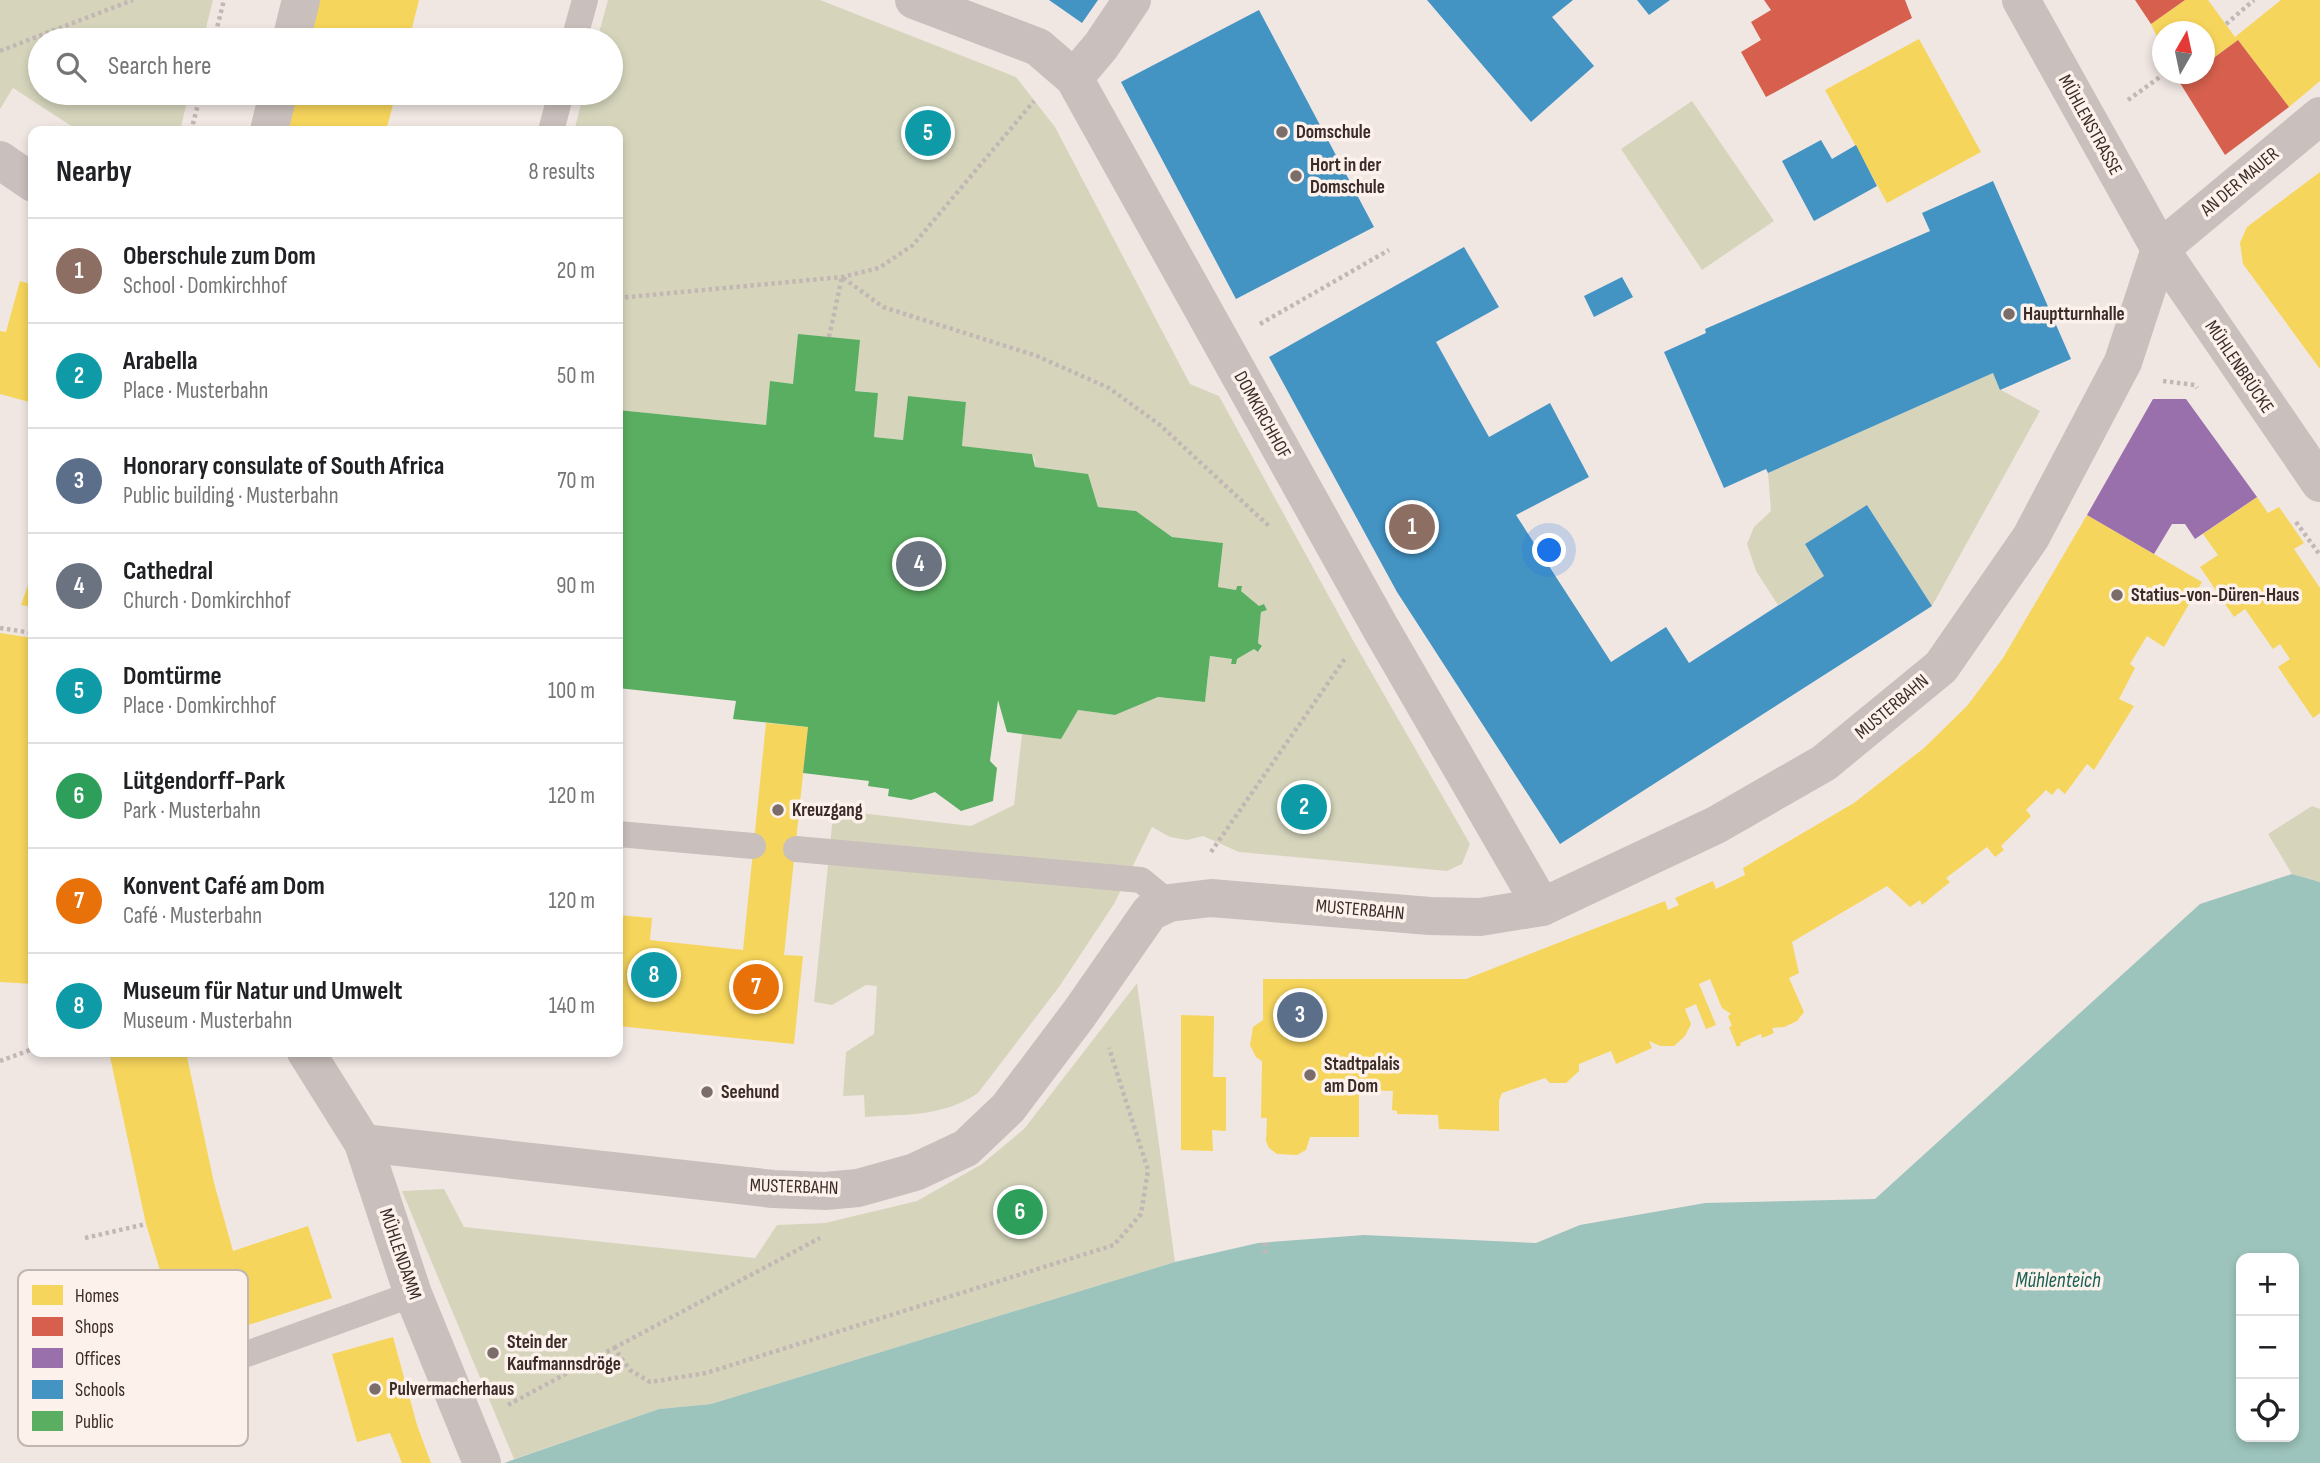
<!DOCTYPE html>
<meta charset="utf-8">
<style>
body{margin:0;font-family:"Sofia Sans Condensed",sans-serif;background:#f2f2f2;color:#202124}
.controls{position:absolute;right:21px;bottom:21px;display:grid;overflow:hidden;border-radius:14px;box-shadow:0 4px 10px #0003}
.controls button{width:63px;height:63px;display:grid;place-items:center;padding:0;border:0;border-bottom:2px solid #e0e0e0;background:#fff;color:#202124;font:35px sans-serif}
.compass{position:absolute;left:2152px;top:21px;width:63px;height:63px;border-radius:50%;background:#fff;box-shadow:0 4px 10px #0003;rotate:9deg}
.you{position:absolute;left:1550px;top:551px;width:24px;height:24px;margin:-18px;border:5px solid #fff;border-radius:50%;background:#1a73e8;box-shadow:0 0 0 10px #1a73e833}
.badge{display:grid;place-items:center;width:46px;height:46px;border-radius:50%;background:#7a6d6a;color:#fff;font-size:23px;font-weight:700}
.pin{position:absolute;translate:-50% -50%;border:4px solid #fff;box-shadow:0 2px 7px #0006}
.list{margin:0;padding:0;list-style:none}
h2{display:flex;justify-content:space-between;align-items:center;height:91px;margin:0;padding:0 28px;font-size:30px}
h2 small{font-size:23px;font-weight:400;color:#757577}
.list li{display:grid;grid-template-columns:46px 1fr auto;gap:21px;align-items:center;box-sizing:border-box;height:105px;padding:0 28px;border-top:2px solid #e0e0e0}
.list b{display:block;font-size:26px;white-space:nowrap}
.list p{margin:0;font-size:23px;white-space:nowrap;color:#757577}
.list em{font-size:23px;font-style:normal;color:#757577}
.icon{flex:none;width:38px;height:38px;fill:none;stroke:currentColor;stroke-width:2;stroke-linecap:round;stroke-linejoin:round}
.map{position:relative;flex:none;width:2320px;height:1463px;overflow:hidden}
.search{position:absolute;background:#fff;box-shadow:0 4px 10px #0003;left:28px;top:28px;width:595px;height:77px;display:flex;align-items:center;gap:18px;box-sizing:border-box;padding:0 24px;border-radius:38px;color:#757577;font-size:26px}
.panel{position:absolute;background:#fff;box-shadow:0 4px 10px #0003;left:28px;top:126px;width:595px;height:931px;border-radius:14px}
.map>svg:first-child{display:block}
.green{fill:#d6d5bc}
.water{fill:#9dc4bc;fill-rule:evenodd}
.homes{fill:#f6d55c}
.shops{fill:#d6604d}
.offices{fill:#9970ab}
.schools{fill:#4393c3}
.public{fill:#5aae61}
.lines{fill:none;stroke-linecap:round;stroke-linejoin:round}
.path{stroke:#c2b7b4;stroke-width:4.5;stroke-dasharray:3.5 3.5;stroke-linecap:butt}
.service{stroke:#c9bfbc;stroke-width:26}
.minor{stroke:#c9bfbc;stroke-width:38}
.tertiary{stroke:#c9bfbc;stroke-width:38}
.poi-dot{fill:#7a6d6a;stroke:#fcf1eb;stroke-width:2.5}
.labels{text-anchor:middle;dominant-baseline:central;stroke-width:7;stroke-linejoin:round;paint-order:stroke}
.street-label{font-size:19px;fill:#3b2b29;stroke:#fcf1eb}
.poi-label{font-size:19px;font-weight:bold;fill:#3b2b29;stroke:#fcf1eb;text-anchor:start}
.water-label{font-size:21px;font-style:italic;fill:#196258;stroke:#fcf1eb}
.key{fill:#fcf1eb;stroke:#c2b6b1;stroke-width:2}
.key-label{font-size:19px;fill:#3b2b29}
</style>
<div class="map">
<svg width="2320" height="1463" viewBox="0 0 2320 1463">
<rect width="100%" height="100%" fill="#f0e7e3"/>
<!-- green -->
<g class="green">
<path d="M 0,0 L 213,0 L 203,40 L 40,40 L 40,93 L 189,93 L 180,131 L 79,131 L 13,88 L 0,109 Z"/>
<path d="M 608,0 L 820,0 L 1016,77 L 1055,127 L 1190,384 L 1219,396 L 1355,644 L 1470,844 L 1462,864 L 1447,871 L 1239,852 L 1203,836 L 1187,840 L 1170,837 L 1152,827 L 1114,904 L 1059,987 L 978,1093 C 943,1117 907,1114 865,1117 L 864,1095 L 843,1096 L 846,1052 L 874,1034 L 877,986 L 866,985 L 832,1005 L 814,1002 L 833,816 L 843,811 L 971,826 L 1014,805 L 1022,734 L 1078,710 L 1115,715 L 1158,697 L 1205,702 L 1210,656 L 1232,659 L 1231,664 L 1235,664 L 1237,659 L 1254,649 L 1259,652 L 1262,647 L 1258,643 L 1261,612 L 1267,610 L 1264,604 L 1259,606 L 1241,591 L 1241,586 L 1237,586 L 1236,590 L 1218,587 L 1223,543 L 1172,537 L 1136,511 L 1098,507 L 1087,474 L 1035,467 L 1035,460 L 1032,454 L 962,446 L 966,402 L 908,396 L 903,440 L 874,437 L 878,393 L 770,382 L 766,425 L 618,410 L 618,131 L 574,131 L 584,93 L 611,93 L 611,40 L 597,40 Z"/>
<path d="M 1692,101 L 1774,221 L 1702,270 L 1621,149 Z"/>
<path d="M 1993,373 L 2001,390 L 2040,411 L 1932,606 L 1867,505 L 1805,544 L 1824,576 L 1778,605 L 1756,571 L 1747,544 L 1754,527 L 1771,511 L 1768,473 Z"/>
<path d="M 2312,806 L 2320,809 L 2320,882 L 2292,874 L 2268,834 Z"/>
<path d="M 1137,983 L 1175,1262 L 711,1404 L 659,1409 L 514,1459 L 402,1191 L 444,1189 L 464,1227 L 755,1258 L 777,1225 L 825,1223 L 917,1201 L 982,1164 L 1024,1129 Z"/>
</g>
<!-- water -->
<path class="water" d="M 2292,874 L 2320,882 L 2320,1463 L 504,1463 L 659,1409 L 711,1404 L 1175,1262 L 1258,1243 L 1364,1235 L 1536,1243 L 1580,1225 L 1705,1203 L 1875,1199 L 2200,904 ZM 2241,1258 L 2294,1258 L 2294,1437 L 2241,1437 Z"/>
<!-- homes -->
<g class="homes">
<path d="M 319,0 L 419,0 L 409,40 L 309,40 Z"/>
<path d="M 2185,0 L 2208,0 L 2235,37 L 2281,0 L 2320,0 L 2320,81 L 2289,107 L 2238,40 L 2204,65 L 2204,32 L 2162,32 L 2162,48 L 2151,24 Z"/>
<path d="M 1919,39 L 1981,152 L 1887,203 L 1825,90 Z"/>
<path d="M 2175,74 L 2193,74 L 2180,83 Z"/>
<path d="M 295,93 L 396,93 L 386,131 L 286,131 Z"/>
<path d="M 2320,172 L 2320,369 L 2243,264 L 2240,243 L 2247,227 Z"/>
<path d="M 20,281 L 33,285 L 33,403 L 0,394 L 0,331 L 6,332 Z"/>
<path d="M 2257,497 L 2268,513 L 2279,507 L 2304,543 L 2294,549 L 2320,588 L 2320,713 L 2313,718 L 2278,667 L 2290,659 L 2280,644 L 2273,649 L 2245,609 L 2234,617 L 2200,567 L 2218,555 L 2203,534 Z"/>
<path d="M 2087,515 L 2202,582 L 2164,647 L 2147,636 L 2130,664 L 2135,668 L 2119,699 L 2134,706 L 2094,770 L 2087,764 L 2065,794 L 2058,788 L 2052,795 L 2046,790 L 2026,810 L 2031,816 L 2001,846 L 2004,850 L 1995,857 L 1987,847 L 1946,878 L 1950,882 L 1922,905 L 1920,900 L 1910,907 L 1887,886 L 1792,942 L 1799,973 L 1789,978 L 1804,1012 L 1797,1021 L 1784,1027 L 1772,1028 L 1774,1033 L 1762,1038 L 1761,1034 L 1740,1043 L 1741,1045 L 1737,1047 L 1729,1027 L 1732,1026 L 1728,1016 L 1731,1014 L 1722,1008 L 1710,979 L 1699,984 L 1716,1025 L 1706,1029 L 1696,1004 L 1685,1009 L 1691,1024 L 1685,1036 L 1674,1046 L 1660,1046 L 1649,1041 L 1652,1048 L 1616,1064 L 1611,1051 L 1579,1064 L 1579,1071 L 1566,1083 L 1550,1083 L 1545,1078 L 1502,1093 L 1499,1101 L 1499,1131 L 1439,1129 L 1438,1115 L 1397,1114 L 1397,1111 L 1392,1110 L 1393,1091 L 1359,1090 L 1359,1137 L 1310,1137 L 1306,1150 L 1297,1155 L 1277,1154 L 1269,1148 L 1266,1141 L 1267,1118 L 1261,1118 L 1262,1061 L 1256,1057 L 1250,1045 L 1253,1027 L 1263,1020 L 1263,979 L 1466,979 L 1665,901 L 1668,910 L 1679,905 L 1675,898 L 1713,881 L 1716,889 L 1745,875 L 1743,868 L 1854,803 L 1924,748 L 1967,706 L 2003,658 Z"/>
<path d="M 33,571 L 33,607 L 21,605 Z"/>
<path d="M 0,633 L 33,638 L 33,984 L 0,982 Z"/>
<path d="M 766,723 L 808,727 L 784,955 L 803,956 L 794,1044 L 618,1026 L 618,915 L 652,918 L 650,940 L 743,950 Z"/>
<path d="M 1181,1015 L 1214,1016 L 1213,1077 L 1226,1077 L 1226,1131 L 1212,1130 L 1213,1151 L 1181,1150 Z"/>
<path d="M 109,1052 L 186,1052 L 214,1183 L 233,1251 L 308,1226 L 332,1298 L 183,1346 L 146,1224 Z"/>
<path d="M 393,1337 L 417,1425 L 431,1463 L 402,1463 L 390,1433 L 357,1442 L 332,1354 Z"/>
</g>
<!-- shops -->
<g class="shops">
<path d="M 1764,0 L 1905,0 L 1912,18 L 1766,97 L 1741,52 L 1761,40 L 1751,22 L 1771,10 Z"/>
<path d="M 2135,0 L 2185,0 L 2151,24 Z"/>
<path d="M 2238,40 L 2289,107 L 2225,155 L 2180,83 L 2193,74 L 2204,74 L 2204,65 Z"/>
</g>
<!-- offices -->
<path class="offices" d="M 2153,399 L 2186,399 L 2257,497 L 2195,539 L 2185,524 L 2172,524 L 2154,554 L 2087,515 Z"/>
<!-- schools -->
<g class="schools">
<path d="M 1049,0 L 1098,0 L 1082,23 Z"/>
<path d="M 1427,0 L 1573,0 L 1552,17 L 1594,66 L 1531,122 Z"/>
<path d="M 1637,0 L 1670,0 L 1649,15 Z"/>
<path d="M 1259,10 L 1374,227 L 1236,299 L 1121,82 Z"/>
<path d="M 1821,140 L 1832,159 L 1856,145 L 1877,186 L 1814,221 L 1782,161 Z"/>
<path d="M 1993,181 L 2071,359 L 2000,390 L 1993,373 L 1768,473 L 1766,469 L 1724,488 L 1664,352 L 1706,333 L 1705,329 L 1930,231 L 1922,213 Z"/>
<path d="M 1464,247 L 1499,307 L 1436,342 L 1489,437 L 1550,403 L 1589,477 L 1516,515 L 1611,662 L 1666,627 L 1689,663 L 1824,576 L 1805,544 L 1867,505 L 1932,606 L 1560,844 L 1397,592 L 1269,357 Z"/>
<path d="M 1622,277 L 1633,297 L 1594,317 L 1584,296 Z"/>
</g>
<!-- public -->
<path class="public" d="M 798,334 L 860,340 L 855,391 L 878,393 L 874,437 L 903,440 L 908,396 L 966,402 L 962,446 L 1032,454 L 1035,467 L 1088,474 L 1098,507 L 1136,511 L 1172,537 L 1223,543 L 1218,587 L 1236,590 L 1237,586 L 1242,586 L 1241,591 L 1259,606 L 1264,604 L 1267,610 L 1261,612 L 1258,643 L 1262,646 L 1258,652 L 1254,649 L 1237,659 L 1236,664 L 1231,664 L 1232,659 L 1210,656 L 1205,702 L 1158,697 L 1115,715 L 1078,710 L 1061,739 L 1007,732 L 998,700 L 990,761 L 997,768 L 993,801 L 961,811 L 935,792 L 911,800 L 888,796 L 889,789 L 868,786 L 869,781 L 803,773 L 808,727 L 733,719 L 736,701 L 618,688 L 618,410 L 766,425 L 770,381 L 793,384 Z"/>
<g class="lines">
<!-- path -->
<g class="path">
<path d="M 2226,24 L 2254,0"/>
<path d="M 214,40 L 224,0"/>
<path d="M 0,51 L 133,0"/>
<path d="M 2128,100 L 2164,74"/>
<path d="M 191,131 L 201,93"/>
<path d="M 618,298 L 842,277 L 879,268 L 913,245 L 1034,101"/>
<path d="M 1260,324 L 1389,250"/>
<path d="M 829,337 L 842,277 L 883,307 L 1037,356 L 1109,388 L 1160,425 L 1270,527"/>
<path d="M 2163,381 L 2195,385 L 2197,388"/>
<path d="M 2296,522 L 2320,555"/>
<path d="M 0,628 L 33,633"/>
<path d="M 1211,852 L 1346,657"/>
<path d="M 0,1061 L 33,1049"/>
<path d="M 85,1238 L 146,1224"/>
<path d="M 1265,1253 L 1265,1243"/>
<path d="M 614,1348 L 820,1238"/>
<path d="M 508,1405 L 614,1348 L 630,1370 L 650,1382 L 706,1373 L 1114,1245 L 1141,1214 L 1148,1170 L 1109,1048"/>
</g>
<!-- service -->
<g class="service">
<path d="M 574,40 L 585,0"/>
<path d="M 551,131 L 561,93"/>
<path d="M 618,834 L 753,846"/>
<path d="M 796,849 L 1141,880 L 1169,903"/>
<path d="M 104,1322 C 155,1354 180,1369 241,1356 L 413,1294"/>
</g>
<!-- minor -->
<g class="minor">
<path d="M 914,0 L 1038,47 L 1074,78 L 1380,627 L 1542,907"/>
<path d="M 291,40 L 301,0"/>
<path d="M 1074,78 L 1101,46 L 1132,0"/>
<path d="M 269,131 L 278,93"/>
<path d="M 0,160 L 33,183"/>
<path d="M 306,1052 L 363,1143 L 413,1294 L 482,1463"/>
<path d="M 363,1143 L 773,1189 L 825,1191 L 858,1188 L 915,1172 L 966,1148 L 1008,1108 L 1079,1014 L 1150,912 L 1169,903 L 1211,898 L 1430,916 L 1480,917 L 1542,907 L 1716,825 L 1824,763 L 1941,667 L 2031,537 L 2123,362 L 2160,249 L 2320,116"/>
</g>
<!-- tertiary -->
<path class="tertiary" d="M 2021,0 L 2160,249 L 2320,483"/>
</g>
<!-- markers -->
<g class="poi-dot">
<circle cx="1282" cy="132" r="7"/>
<circle cx="1296" cy="176" r="7"/>
<circle cx="2009" cy="314" r="7"/>
<circle cx="2117" cy="595" r="7"/>
<circle cx="778" cy="810" r="7"/>
<circle cx="1310" cy="1075" r="7"/>
<circle cx="707" cy="1092" r="7"/>
<circle cx="493" cy="1353" r="7"/>
<circle cx="375" cy="1389" r="7"/>
</g>
<g class="labels">
<!-- street labels -->
<g class="street-label">
<text transform="translate(2090 125) rotate(61)">MÜHLENSTRASSE</text>
<text transform="translate(2240 182) rotate(-40)">AN DER MAUER</text>
<text transform="translate(2239 367) rotate(56)">MÜHLENBRÜCKE</text>
<text transform="translate(1262 415) rotate(61)">DOMKIRCHHOF</text>
<text transform="translate(1892 707) rotate(-40)">MUSTERBAHN</text>
<text transform="translate(1360 910) rotate(5)">MUSTERBAHN</text>
<text transform="translate(794 1187) rotate(2)">MUSTERBAHN</text>
<text transform="translate(400 1254) rotate(71)">MÜHLENDAMM</text>
</g>
<!-- poi labels -->
<g class="poi-label">
<text x="1296" y="132">Domschule</text>
<text x="1310" y="165">Hort in der<tspan x="1310" dy="22">Domschule</tspan></text>
<text x="2023" y="314">Hauptturnhalle</text>
<text x="2131" y="595">Statius-von-Düren-Haus</text>
<text x="792" y="810">Kreuzgang</text>
<text x="1324" y="1064">Stadtpalais<tspan x="1324" dy="22">am Dom</tspan></text>
<text x="721" y="1092">Seehund</text>
<text x="507" y="1342">Stein der<tspan x="507" dy="22">Kaufmannsdröge</tspan></text>
<text x="389" y="1389">Pulvermacherhaus</text>
</g>
<!-- water labels -->
<g class="water-label">
<text x="2058" y="1280">Mühlenteich</text>
</g>
</g>
<!-- legend -->
<rect x="18" y="1270" width="230" height="176" rx="10" class="key"/>
<rect x="32" y="1285" width="31" height="20" fill="#f6d55c"/>
<rect x="32" y="1317" width="31" height="19" fill="#d6604d"/>
<rect x="32" y="1348" width="31" height="20" fill="#9970ab"/>
<rect x="32" y="1380" width="31" height="19" fill="#4393c3"/>
<rect x="32" y="1411" width="31" height="20" fill="#5aae61"/>
<g class="key-label">
<text x="75" y="1302">Homes</text>
<text x="75" y="1333">Shops</text>
<text x="75" y="1365">Offices</text>
<text x="75" y="1396">Schools</text>
<text x="75" y="1428">Public</text>
</g>
</svg>
<div class="controls">
<button>+</button>
<button>−</button>
<button><svg class="icon" aria-label="locate" viewBox="0 0 24 24"><circle cx="12" cy="12" r="6"/><path d="M12 2v4M12 18v4M2 12h4M18 12h4"/></svg></button>
</div>
<svg class="compass" viewBox="-18 -18 36 36"><path d="M0-13l5 13h-10z" fill="#e53935"/><path d="M0 13l5-13h-10z" fill="#757577"/></svg>
<div class="you"></div>
<div class="pin badge" style="left:1412px;top:527px;background:#8d6e63">1</div>
<div class="pin badge" style="left:1304px;top:807px;background:#0f9aa8">2</div>
<div class="pin badge" style="left:1300px;top:1015px;background:#5c6f8a">3</div>
<div class="pin badge" style="left:919px;top:564px;background:#6b7280">4</div>
<div class="pin badge" style="left:928px;top:133px;background:#0f9aa8">5</div>
<div class="pin badge" style="left:1020px;top:1212px;background:#2e9e5b">6</div>
<div class="pin badge" style="left:756px;top:987px;background:#e8710a">7</div>
<div class="pin badge" style="left:654px;top:975px;background:#0f9aa8">8</div>
<div class="search"><svg class="icon" aria-label="search" viewBox="0 0 24 24"><circle cx="10" cy="10" r="6"/><path d="M15 15l6 6"/></svg>Search here</div>
<section class="panel">
<h2>Nearby<small>8 results</small></h2>
<ul class="list">
<li><span class="badge" style="background:#8d6e63">1</span><div><b>Oberschule zum Dom</b><p>School · Domkirchhof</p></div><em>20 m</em></li>
<li><span class="badge" style="background:#0f9aa8">2</span><div><b>Arabella</b><p>Place · Musterbahn</p></div><em>50 m</em></li>
<li><span class="badge" style="background:#5c6f8a">3</span><div><b>Honorary consulate of South Africa</b><p>Public building · Musterbahn</p></div><em>70 m</em></li>
<li><span class="badge" style="background:#6b7280">4</span><div><b>Cathedral</b><p>Church · Domkirchhof</p></div><em>90 m</em></li>
<li><span class="badge" style="background:#0f9aa8">5</span><div><b>Domtürme</b><p>Place · Domkirchhof</p></div><em>100 m</em></li>
<li><span class="badge" style="background:#2e9e5b">6</span><div><b>Lütgendorff-Park</b><p>Park · Musterbahn</p></div><em>120 m</em></li>
<li><span class="badge" style="background:#e8710a">7</span><div><b>Konvent Café am Dom</b><p>Café · Musterbahn</p></div><em>120 m</em></li>
<li><span class="badge" style="background:#0f9aa8">8</span><div><b>Museum für Natur und Umwelt</b><p>Museum · Musterbahn</p></div><em>140 m</em></li>
</ul>
</section>
</div>
